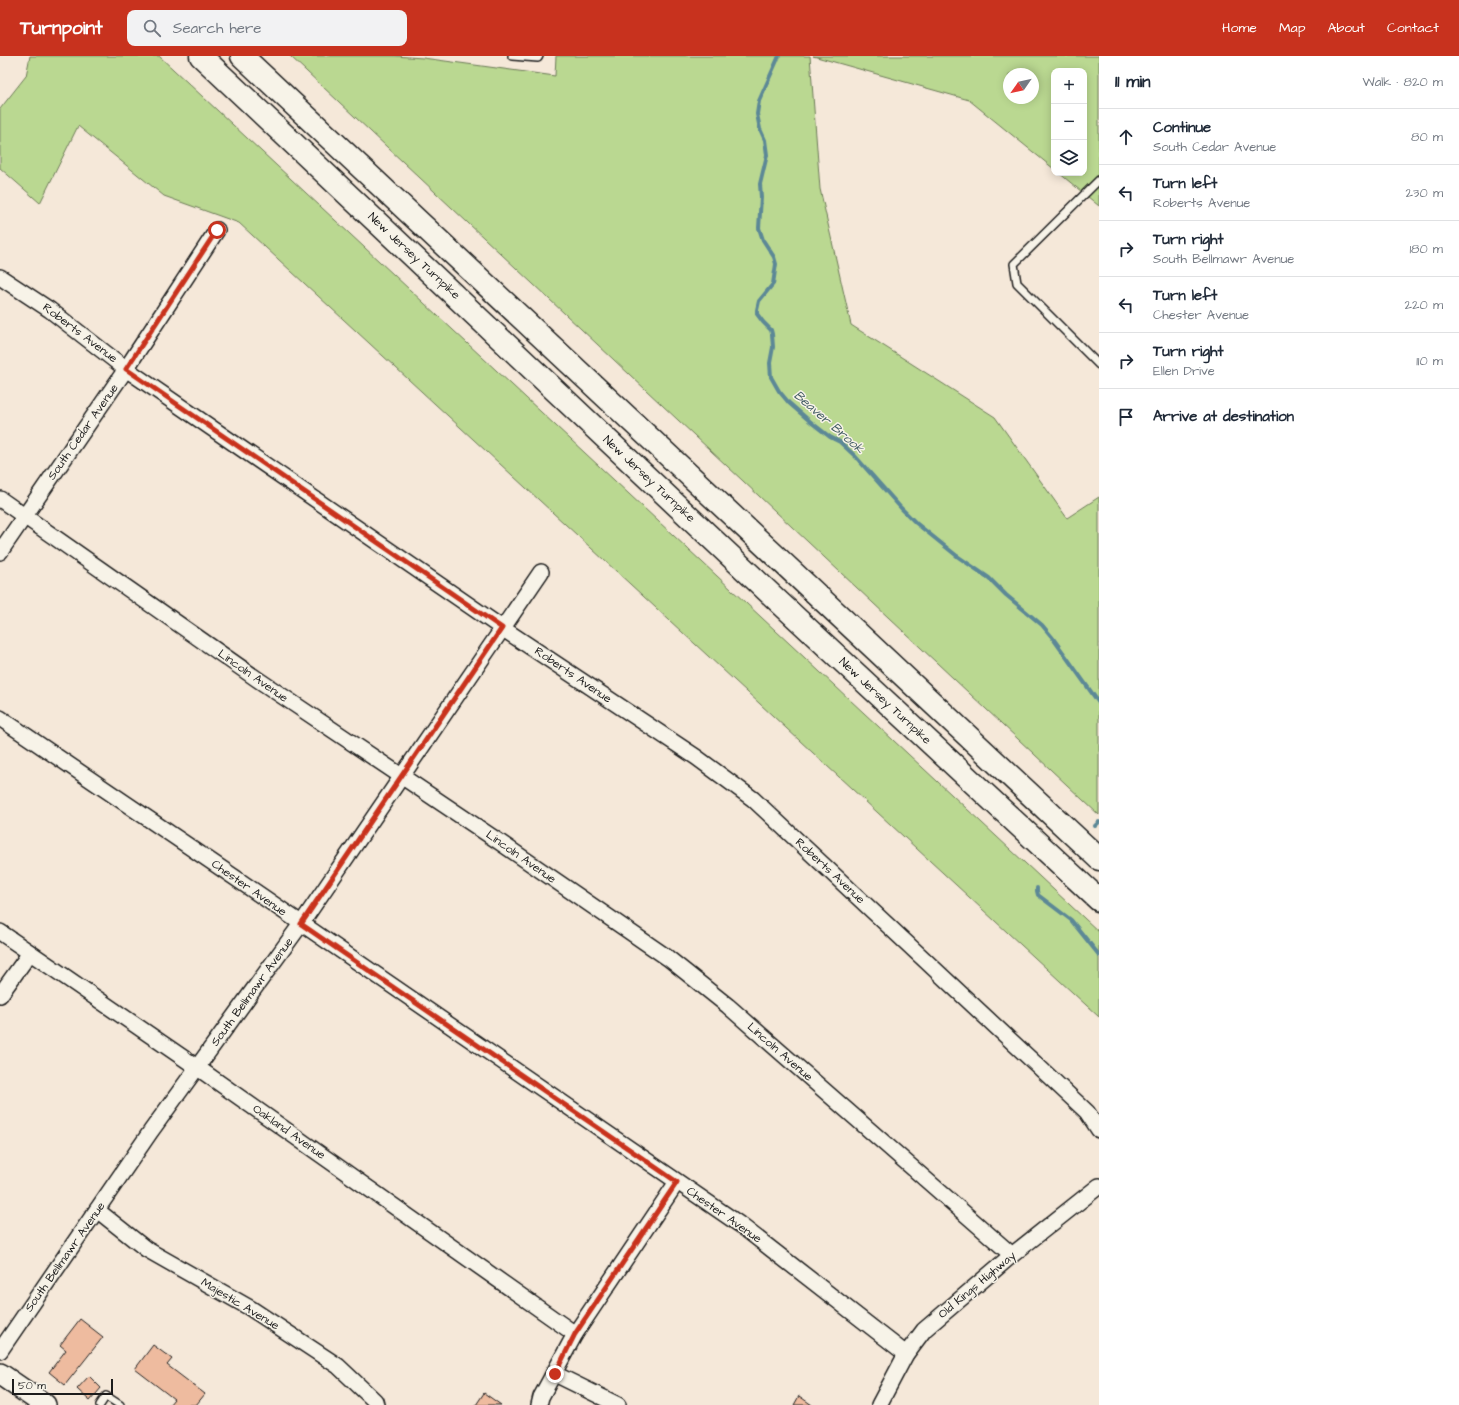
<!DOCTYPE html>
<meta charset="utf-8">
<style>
body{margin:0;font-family:"Architects Daughter",sans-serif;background:#f2f2f3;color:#1f2937}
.controls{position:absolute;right:12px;top:12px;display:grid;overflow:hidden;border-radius:8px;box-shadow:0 2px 10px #0003}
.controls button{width:36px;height:36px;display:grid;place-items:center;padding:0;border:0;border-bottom:1px solid #e0e1e3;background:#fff;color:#1f2937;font:20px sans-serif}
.compass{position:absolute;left:1003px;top:12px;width:36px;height:36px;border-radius:50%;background:#fff;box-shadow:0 2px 10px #0003;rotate:236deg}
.scale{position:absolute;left:12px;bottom:10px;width:101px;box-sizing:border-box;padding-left:4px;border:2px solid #1c1c1c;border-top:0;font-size:11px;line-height:14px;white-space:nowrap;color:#1c1c1c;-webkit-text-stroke:3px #f7f3e8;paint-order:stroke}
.stop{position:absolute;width:12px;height:12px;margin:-9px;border:3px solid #c8321e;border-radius:50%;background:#fff}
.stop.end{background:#c8321e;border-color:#fff;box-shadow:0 1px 4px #0008}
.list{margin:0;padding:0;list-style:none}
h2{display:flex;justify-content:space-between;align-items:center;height:52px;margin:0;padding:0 16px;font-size:17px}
h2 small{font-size:13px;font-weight:400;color:#747a83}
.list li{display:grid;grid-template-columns:26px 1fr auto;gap:12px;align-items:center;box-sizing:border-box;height:56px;padding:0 16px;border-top:1px solid #e0e1e3}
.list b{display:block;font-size:15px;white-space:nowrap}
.list p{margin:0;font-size:13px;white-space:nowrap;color:#747a83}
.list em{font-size:13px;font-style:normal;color:#747a83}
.icon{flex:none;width:22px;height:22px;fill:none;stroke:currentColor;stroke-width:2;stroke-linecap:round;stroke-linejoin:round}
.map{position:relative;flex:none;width:1099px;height:1349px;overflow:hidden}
header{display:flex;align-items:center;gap:24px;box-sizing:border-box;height:56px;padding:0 20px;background:#c8321e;color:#fff}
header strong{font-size:19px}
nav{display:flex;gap:22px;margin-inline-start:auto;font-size:14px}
.search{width:280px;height:36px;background:#f2f2f3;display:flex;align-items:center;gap:10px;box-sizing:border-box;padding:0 14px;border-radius:8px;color:#747a83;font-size:15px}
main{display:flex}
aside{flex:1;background:#fff}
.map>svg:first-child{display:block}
.green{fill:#bad891;stroke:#6b7a56;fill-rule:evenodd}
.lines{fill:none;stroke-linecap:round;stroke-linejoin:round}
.stream{stroke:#5c8896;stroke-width:4}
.building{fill:#eebb9f;stroke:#1c1c1c}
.service-casing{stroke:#1c1c1c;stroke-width:10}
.minor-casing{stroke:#1c1c1c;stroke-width:18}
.secondary-casing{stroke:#1c1c1c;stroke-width:24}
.motorway-casing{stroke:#1c1c1c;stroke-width:25}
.service{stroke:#f7f3e8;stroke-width:7}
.minor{stroke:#f7f3e8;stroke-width:15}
.secondary{stroke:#f7f3e8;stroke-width:21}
.motorway{stroke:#f7f3e8;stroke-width:22}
.route{stroke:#c8321e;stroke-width:5}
.labels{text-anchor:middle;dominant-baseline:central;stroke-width:3;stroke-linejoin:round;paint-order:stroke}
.street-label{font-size:12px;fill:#1c1c1c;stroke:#f7f3e8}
.water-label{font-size:13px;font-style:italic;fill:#415b63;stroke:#f7f3e8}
</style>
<header>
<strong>Turnpoint</strong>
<div class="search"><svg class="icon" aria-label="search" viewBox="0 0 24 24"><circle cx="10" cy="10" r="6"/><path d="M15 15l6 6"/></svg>Search here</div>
<nav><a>Home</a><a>Map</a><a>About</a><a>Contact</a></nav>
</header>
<main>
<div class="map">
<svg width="1099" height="1349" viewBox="0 0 1099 1349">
<rect width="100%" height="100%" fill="#f5e8d9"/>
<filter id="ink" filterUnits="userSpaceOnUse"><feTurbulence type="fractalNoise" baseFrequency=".025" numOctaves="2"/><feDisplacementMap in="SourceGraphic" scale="8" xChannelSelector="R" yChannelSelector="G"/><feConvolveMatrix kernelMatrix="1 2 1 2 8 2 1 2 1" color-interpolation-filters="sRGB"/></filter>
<g filter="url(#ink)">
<!-- green -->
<g class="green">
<path d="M 30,0 L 159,0 L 1099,876 L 1099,961 L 239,167 L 164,140 L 78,70 L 40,147 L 0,112 L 0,53 L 26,20 Z"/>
<path d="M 290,0 L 394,0 L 423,2 L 555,20 L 556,0 L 810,0 L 820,133 L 851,269 L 995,361 L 1067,462 L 1099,441 L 1099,759 Z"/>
<path d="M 813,0 L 1099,0 L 1099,150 L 1059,117 L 1084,117 L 1084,15 L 1054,15 L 1054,113 L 969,44 ZM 1009,18 L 1033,18 L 1033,42 L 1009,42 Z"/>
</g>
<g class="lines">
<!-- stream -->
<g class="stream">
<path d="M 779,0 L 759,45 L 757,58 L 760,73 L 765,84 L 767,99 L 760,128 L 761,141 L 759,172 L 763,184 L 774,201 L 776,208 L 773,228 L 759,245 L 757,254 L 757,258 L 763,266 L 771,274 L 772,278 L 773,291 L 770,307 L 771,321 L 779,335 L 789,347 L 812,367 L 830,381 L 840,386 L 855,400 L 901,452 L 916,467 L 957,500 L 989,522 L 1006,539 L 1042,569 L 1052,581 L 1099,647"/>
<path d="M 1095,770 L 1099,766"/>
<path d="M 1037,832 L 1037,835 L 1038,839 L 1071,864 L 1099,899"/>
</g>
</g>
<!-- building -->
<g class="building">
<path d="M 80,1263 L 103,1281 L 65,1329 L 49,1316 L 66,1294 L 60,1289 Z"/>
<path d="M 153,1289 L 172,1303 L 167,1309 L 205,1338 L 196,1349 L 169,1349 L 174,1343 L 135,1313 Z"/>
<path d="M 89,1320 L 101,1332 L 90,1345 L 77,1333 Z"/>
<path d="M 484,1337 L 501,1349 L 476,1349 Z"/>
<path d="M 799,1340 L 812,1349 L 794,1349 Z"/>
</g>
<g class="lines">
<!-- service casing -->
<g class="service-casing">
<g id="service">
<path d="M 512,0 L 538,2 L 539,0"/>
<path d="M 1099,124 L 1014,208 L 1017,227 L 1099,309"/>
<path d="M 100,1349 L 106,1340 L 120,1349"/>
</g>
</g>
<!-- minor casing -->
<g class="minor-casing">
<g id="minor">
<path d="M 0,221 L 50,254 L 126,313 L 502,572 L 696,701 L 753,743 L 1087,1056 L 1099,1074"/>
<path d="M 0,443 L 257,623 L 498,785 L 668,902 L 728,950 L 1012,1199"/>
<path d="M 0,496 L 126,313 L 217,174"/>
<path d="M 0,662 L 234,821 L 739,1168 L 906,1298"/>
<path d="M 0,876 L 198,1012 L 575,1278"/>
<path d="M 0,939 L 30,897"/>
<path d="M 97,1154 L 146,1193 L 250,1252 L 338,1310 L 375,1345 L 376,1349"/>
<path d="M 0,1295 L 151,1075 L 301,868 L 541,516"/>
<path d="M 555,1318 L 618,1349"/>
<path d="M 539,1349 L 541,1341 L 575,1278 L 677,1126"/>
<path d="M 879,1349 L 906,1298 L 924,1274 L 1012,1199 L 1099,1130"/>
</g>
</g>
<!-- secondary casing -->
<g class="secondary-casing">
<path id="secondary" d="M 0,1318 L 45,1349"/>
</g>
<!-- motorway casing -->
<g class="motorway-casing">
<g id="motorway">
<path d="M 201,0 L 778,545 L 1099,844"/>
<path d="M 242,0 L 1099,803"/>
</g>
</g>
<!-- service -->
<use href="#service" class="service"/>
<!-- minor -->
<use href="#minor" class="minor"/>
<!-- secondary -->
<use href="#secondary" class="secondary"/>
<!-- motorway -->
<use href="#motorway" class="motorway"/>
</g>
</g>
<g class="lines" filter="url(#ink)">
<!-- route -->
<path class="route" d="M 217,174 L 126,313 L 502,572 L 301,868 L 677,1126 L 575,1278 L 555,1318"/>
</g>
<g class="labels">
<!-- street labels -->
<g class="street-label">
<text transform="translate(414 200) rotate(43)">New Jersey Turnpike</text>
<text transform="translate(80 277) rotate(37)">Roberts Avenue</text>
<text transform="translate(83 376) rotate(-55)">South Cedar Avenue</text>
<text transform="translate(649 423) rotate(43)">New Jersey Turnpike</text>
<text transform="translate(573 619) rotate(34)">Roberts Avenue</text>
<text transform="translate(253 620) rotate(35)">Lincoln Avenue</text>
<text transform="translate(885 645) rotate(43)">New Jersey Turnpike</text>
<text transform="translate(521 801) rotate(35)">Lincoln Avenue</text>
<text transform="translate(830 815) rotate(43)">Roberts Avenue</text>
<text transform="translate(249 832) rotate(35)">Chester Avenue</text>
<text transform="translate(252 936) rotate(-54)">South Bellmawr Avenue</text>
<text transform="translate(780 996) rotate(41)">Lincoln Avenue</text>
<text transform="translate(289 1076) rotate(35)">Oakland Avenue</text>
<text transform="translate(724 1159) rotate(35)">Chester Avenue</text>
<text transform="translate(65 1201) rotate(-55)">South Bellmawr Avenue</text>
<text transform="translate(977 1229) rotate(-40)">Old Kings Highway</text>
<text transform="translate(240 1248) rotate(31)">Majestic Avenue</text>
</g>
<!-- water labels -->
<g class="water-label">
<text transform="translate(829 366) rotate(41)">Beaver Brook</text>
</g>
</g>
</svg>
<div class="controls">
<button>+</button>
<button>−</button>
<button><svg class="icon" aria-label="layers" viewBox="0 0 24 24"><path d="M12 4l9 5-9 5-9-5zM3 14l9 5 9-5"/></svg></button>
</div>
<svg class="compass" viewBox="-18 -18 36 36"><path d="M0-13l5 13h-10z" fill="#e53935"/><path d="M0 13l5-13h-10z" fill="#747a83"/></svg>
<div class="scale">50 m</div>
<div class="stop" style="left:217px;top:174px"></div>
<div class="stop end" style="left:555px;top:1318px"></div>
</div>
<aside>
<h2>11 min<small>Walk · 820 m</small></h2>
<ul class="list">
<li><svg class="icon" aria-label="ahead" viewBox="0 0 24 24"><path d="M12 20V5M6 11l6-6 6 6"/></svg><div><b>Continue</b><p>South Cedar Avenue</p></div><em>80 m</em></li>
<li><svg class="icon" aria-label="left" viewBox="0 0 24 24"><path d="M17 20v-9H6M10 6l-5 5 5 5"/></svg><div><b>Turn left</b><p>Roberts Avenue</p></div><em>230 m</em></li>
<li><svg class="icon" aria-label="right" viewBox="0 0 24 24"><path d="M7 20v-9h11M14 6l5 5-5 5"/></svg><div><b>Turn right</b><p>South Bellmawr Avenue</p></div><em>180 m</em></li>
<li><svg class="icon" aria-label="left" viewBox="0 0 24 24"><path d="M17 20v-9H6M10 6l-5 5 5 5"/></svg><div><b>Turn left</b><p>Chester Avenue</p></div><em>220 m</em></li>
<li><svg class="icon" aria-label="right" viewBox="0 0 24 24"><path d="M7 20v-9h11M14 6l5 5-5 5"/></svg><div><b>Turn right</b><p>Ellen Drive</p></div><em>110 m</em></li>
<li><svg class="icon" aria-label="arrive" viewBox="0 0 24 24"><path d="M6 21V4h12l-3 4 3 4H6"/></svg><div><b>Arrive at destination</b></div></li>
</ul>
</aside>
</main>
